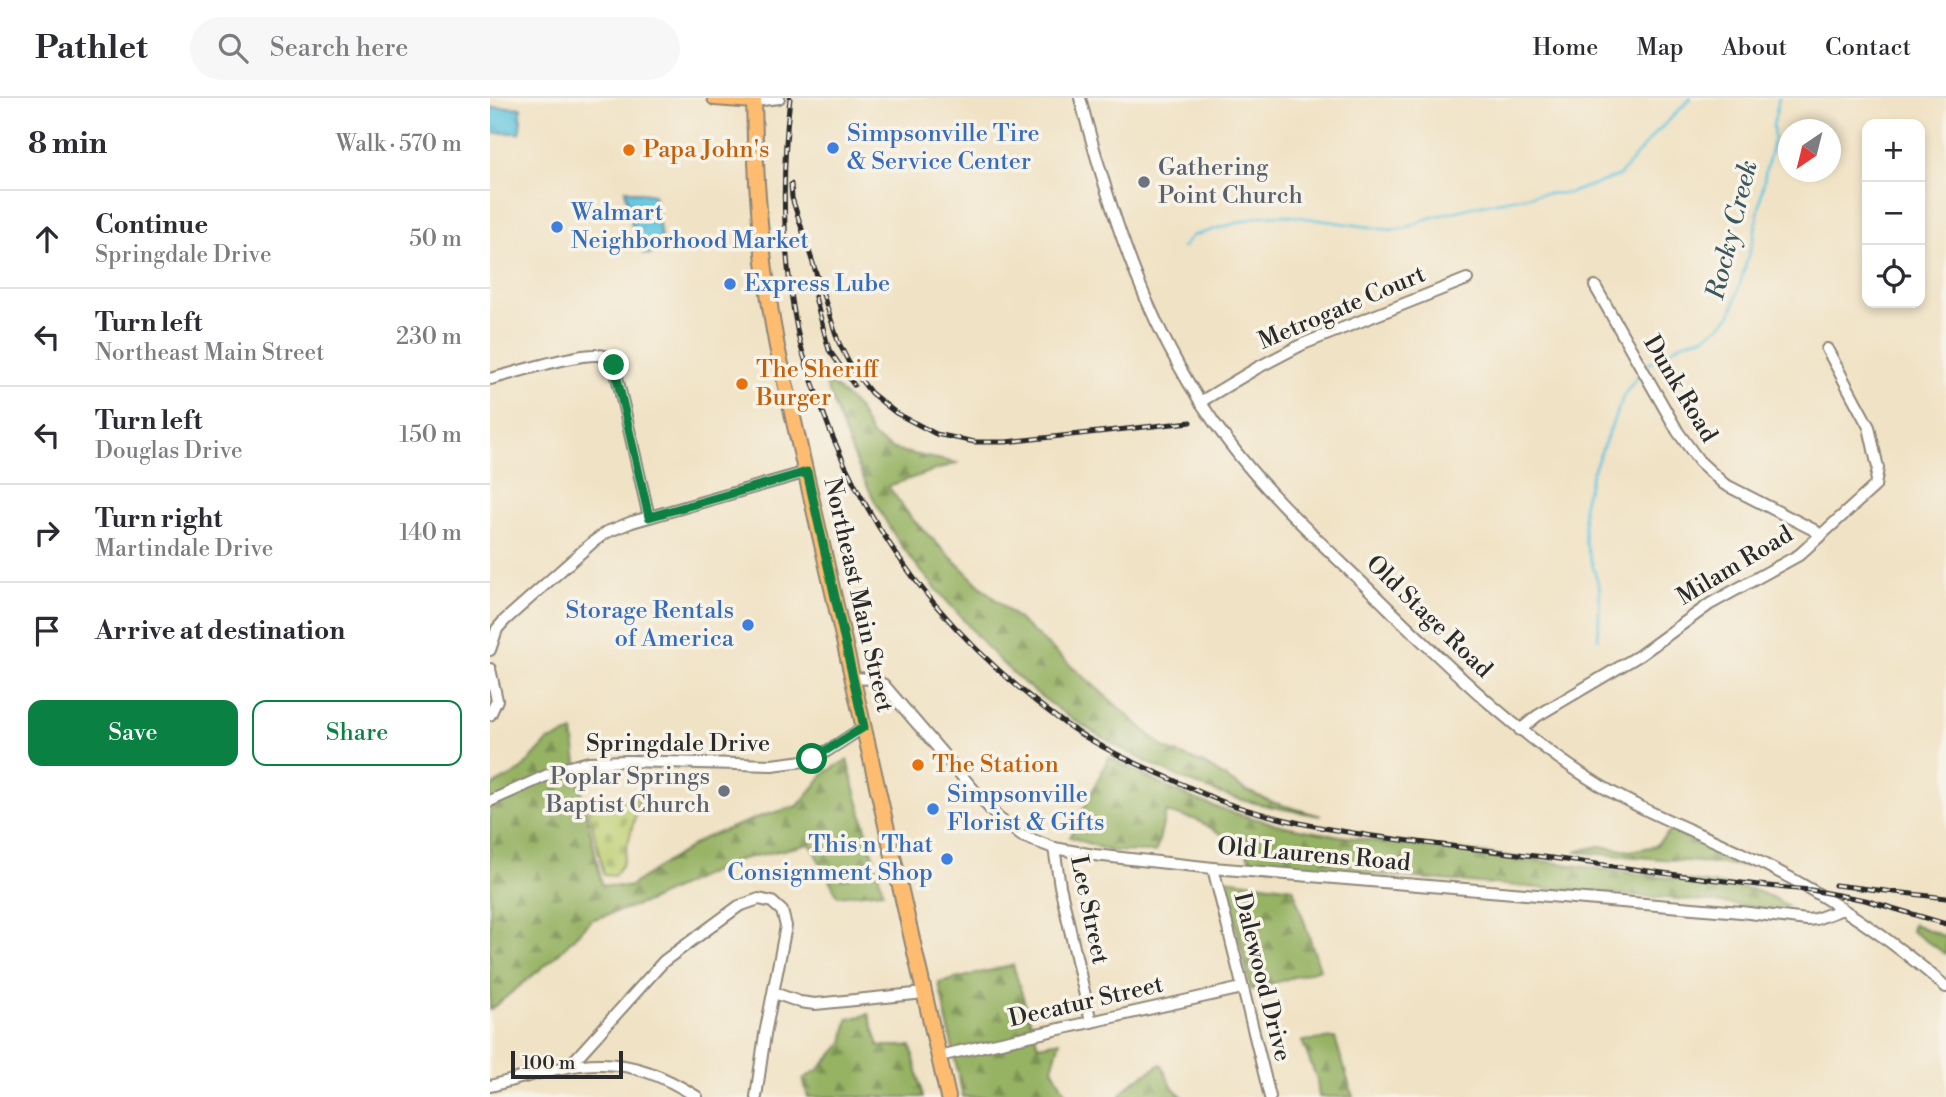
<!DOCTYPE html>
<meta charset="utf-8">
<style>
body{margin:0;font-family:"Libre Bodoni",serif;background:#f7f7f7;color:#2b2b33}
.controls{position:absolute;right:21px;top:21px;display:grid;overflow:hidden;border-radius:14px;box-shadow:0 4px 10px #0003}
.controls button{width:63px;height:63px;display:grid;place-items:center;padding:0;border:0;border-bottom:2px solid #e1e1e2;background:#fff;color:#2b2b33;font:35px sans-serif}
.compass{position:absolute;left:1288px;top:21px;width:63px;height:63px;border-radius:50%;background:#fff;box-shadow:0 4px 10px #0003;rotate:215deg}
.scale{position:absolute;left:21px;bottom:18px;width:112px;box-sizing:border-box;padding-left:7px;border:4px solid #2b2b2b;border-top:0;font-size:19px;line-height:24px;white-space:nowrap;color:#2b2b2b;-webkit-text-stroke:5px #f7f3e8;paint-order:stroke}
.stop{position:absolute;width:21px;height:21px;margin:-16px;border:5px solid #0b8043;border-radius:50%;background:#fff}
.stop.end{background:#0b8043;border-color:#fff;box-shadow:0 2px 7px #0008}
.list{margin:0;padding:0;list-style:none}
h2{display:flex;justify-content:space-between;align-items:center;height:91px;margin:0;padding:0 28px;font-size:30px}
h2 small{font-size:23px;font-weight:400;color:#7c7c81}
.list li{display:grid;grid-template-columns:46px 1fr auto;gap:21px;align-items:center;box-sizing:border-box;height:98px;padding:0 28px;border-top:2px solid #e1e1e2}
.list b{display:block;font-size:26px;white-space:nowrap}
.list p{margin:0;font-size:23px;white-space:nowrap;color:#7c7c81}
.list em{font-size:23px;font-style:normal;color:#7c7c81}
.actions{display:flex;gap:14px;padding:21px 28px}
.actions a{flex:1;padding:16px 0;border:2px solid #0b8043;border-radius:14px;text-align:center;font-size:24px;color:#0b8043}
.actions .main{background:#0b8043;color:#fff}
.icon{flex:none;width:38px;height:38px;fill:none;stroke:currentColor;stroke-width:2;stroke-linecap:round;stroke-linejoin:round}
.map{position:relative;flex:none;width:1456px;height:999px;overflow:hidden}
header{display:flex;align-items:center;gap:42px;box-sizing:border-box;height:98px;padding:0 35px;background:#fff;border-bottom:2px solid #e1e1e2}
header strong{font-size:33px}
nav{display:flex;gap:38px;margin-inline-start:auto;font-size:24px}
.search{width:490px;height:63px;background:#f7f7f7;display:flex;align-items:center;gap:18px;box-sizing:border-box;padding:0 24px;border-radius:38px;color:#7c7c81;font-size:26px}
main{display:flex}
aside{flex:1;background:#fff}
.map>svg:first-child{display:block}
.forest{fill:url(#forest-firs);stroke:#606e48;stroke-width:2}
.cemetery{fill:url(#cemetery-stones);stroke:#747d4e;stroke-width:2}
.water{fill:url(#water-ripples);stroke:#467886;stroke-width:2}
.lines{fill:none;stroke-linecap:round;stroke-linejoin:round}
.stream{stroke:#62c5e0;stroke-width:2.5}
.minor-casing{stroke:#8e8678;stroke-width:14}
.major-casing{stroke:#8e8678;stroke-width:18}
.minor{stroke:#fff;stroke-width:10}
.major{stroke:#febc70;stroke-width:14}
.rail-casing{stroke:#2b2b2b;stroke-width:5}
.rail{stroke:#f7f3e8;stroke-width:2.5;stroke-dasharray:8;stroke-linecap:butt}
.route{stroke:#0b8043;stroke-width:9}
.shop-dot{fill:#3f7fe0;stroke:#f7f3e8;stroke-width:2.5}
.food-dot{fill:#e8710a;stroke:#f7f3e8;stroke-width:2.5}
.worship-dot{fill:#6b7280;stroke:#f7f3e8;stroke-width:2.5}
.labels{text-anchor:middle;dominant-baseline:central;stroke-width:7;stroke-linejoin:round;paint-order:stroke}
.shop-label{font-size:24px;fill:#366cbe;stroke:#f7f3e8;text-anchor:start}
.food-label{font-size:24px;fill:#c56008;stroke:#f7f3e8;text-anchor:start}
.worship-label{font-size:24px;fill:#5b616d;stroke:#f7f3e8;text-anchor:start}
.street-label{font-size:24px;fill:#2b2b2b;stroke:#f7f3e8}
.water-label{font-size:26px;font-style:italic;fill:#3c5961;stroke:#f7f3e8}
</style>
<header>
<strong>Pathlet</strong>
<div class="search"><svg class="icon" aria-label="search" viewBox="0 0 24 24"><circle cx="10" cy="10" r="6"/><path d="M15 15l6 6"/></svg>Search here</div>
<nav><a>Home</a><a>Map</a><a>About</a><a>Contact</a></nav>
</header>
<main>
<aside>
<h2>8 min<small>Walk · 570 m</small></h2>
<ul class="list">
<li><svg class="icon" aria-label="ahead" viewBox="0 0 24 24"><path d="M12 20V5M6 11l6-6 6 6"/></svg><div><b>Continue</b><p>Springdale Drive</p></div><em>50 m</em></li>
<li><svg class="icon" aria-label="left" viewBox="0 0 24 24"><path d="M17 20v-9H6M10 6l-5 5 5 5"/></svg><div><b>Turn left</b><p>Northeast Main Street</p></div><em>230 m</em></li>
<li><svg class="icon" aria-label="left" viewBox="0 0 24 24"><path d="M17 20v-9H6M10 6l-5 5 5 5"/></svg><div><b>Turn left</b><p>Douglas Drive</p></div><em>150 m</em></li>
<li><svg class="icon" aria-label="right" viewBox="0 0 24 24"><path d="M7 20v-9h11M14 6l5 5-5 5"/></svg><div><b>Turn right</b><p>Martindale Drive</p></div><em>140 m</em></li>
<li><svg class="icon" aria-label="arrive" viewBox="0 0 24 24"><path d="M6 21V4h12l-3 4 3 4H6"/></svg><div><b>Arrive at destination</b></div></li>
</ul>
<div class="actions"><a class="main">Save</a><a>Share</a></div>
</aside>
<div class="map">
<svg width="1456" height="999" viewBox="0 0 1456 999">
<defs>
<pattern id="forest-firs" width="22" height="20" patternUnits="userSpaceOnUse" patternTransform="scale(1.75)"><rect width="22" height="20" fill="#96b264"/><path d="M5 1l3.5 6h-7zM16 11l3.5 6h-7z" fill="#7b9153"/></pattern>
<pattern id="cemetery-stones" width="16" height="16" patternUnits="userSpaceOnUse" patternTransform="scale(1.75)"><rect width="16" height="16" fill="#becf72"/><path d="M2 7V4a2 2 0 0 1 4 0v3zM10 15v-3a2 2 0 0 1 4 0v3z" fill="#a3b263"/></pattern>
<pattern id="water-ripples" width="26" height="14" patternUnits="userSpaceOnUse" patternTransform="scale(1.75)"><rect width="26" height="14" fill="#62c5e0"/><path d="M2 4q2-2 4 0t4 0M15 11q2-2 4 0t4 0" fill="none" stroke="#55a9c0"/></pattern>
</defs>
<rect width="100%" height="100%" fill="#f7f3e8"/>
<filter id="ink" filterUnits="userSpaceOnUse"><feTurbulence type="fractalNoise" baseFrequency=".0143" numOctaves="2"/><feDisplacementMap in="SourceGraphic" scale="14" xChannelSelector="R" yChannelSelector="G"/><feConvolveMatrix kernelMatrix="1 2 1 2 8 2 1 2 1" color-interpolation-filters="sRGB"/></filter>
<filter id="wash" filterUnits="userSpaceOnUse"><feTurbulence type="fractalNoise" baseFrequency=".00686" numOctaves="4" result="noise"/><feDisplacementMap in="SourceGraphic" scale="28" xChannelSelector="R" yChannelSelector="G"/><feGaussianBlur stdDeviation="1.57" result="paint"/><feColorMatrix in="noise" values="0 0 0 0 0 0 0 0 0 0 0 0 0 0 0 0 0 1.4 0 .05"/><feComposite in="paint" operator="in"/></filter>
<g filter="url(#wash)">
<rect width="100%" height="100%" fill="#f0e2c4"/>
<!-- forest -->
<g class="forest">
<path d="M 333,278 L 367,309 L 382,338 L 401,350 L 413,354 L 467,365 L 398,388 L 422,421 L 488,486 L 676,651 L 714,666 L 755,692 L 785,705 L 831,718 C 793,711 754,705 718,691 C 651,666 561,614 511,564 C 494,548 480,529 465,512 C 444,489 422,464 405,438 C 373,389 353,332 333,278 Z"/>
<path d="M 83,634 L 89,681 L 112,787 L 138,789 L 214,740 L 272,718 L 308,708 L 336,674 L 357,662 L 393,793 L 348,798 L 320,746 L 247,762 L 157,804 L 101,822 L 63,861 L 0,912 L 0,689 L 30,673 L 58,643 Z"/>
<path d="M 619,659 C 656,679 694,699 735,712 C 822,740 916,746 1007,757 C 1092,768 1176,780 1261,791 L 1286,801 L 1298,808 L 1284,811 L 1213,803 L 763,767 L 757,757 L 761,744 L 754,739 L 733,737 L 707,722 L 676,714 L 666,754 L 620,753 L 580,739 Z"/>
<path d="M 1181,732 L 1258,768 L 1085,754 L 1109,748 L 1140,753 L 1165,748 Z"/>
<path d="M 735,781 L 803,790 L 830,871 L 761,892 Z"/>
<path d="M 1423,826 L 1456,839 L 1456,856 L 1421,833 Z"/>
<path d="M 523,867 L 548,947 L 570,943 L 562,970 L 578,999 L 473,999 L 449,885 Z"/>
<path d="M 379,916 L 389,948 L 421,948 L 433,999 L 318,999 L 313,981 L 329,971 L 353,945 L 358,921 Z"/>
<path d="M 845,940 L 863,999 L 829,999 L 827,981 L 812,943 Z"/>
<path d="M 671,966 L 682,989 L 693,999 L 630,999 C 636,985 658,975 671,966 Z"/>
</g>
<!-- cemetery -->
<path class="cemetery" d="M 115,699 L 150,701 L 132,767 L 124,778 L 114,777 L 99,713 Z"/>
<!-- water -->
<g class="water">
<path d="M 20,9 L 31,10 L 30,35 L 0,35 L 0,10 Z"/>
<path d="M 135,92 L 164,97 L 173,152 L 158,157 L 153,155 L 153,150 L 142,127 Z"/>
</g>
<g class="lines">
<!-- stream -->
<g class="stream">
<path d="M 692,150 L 702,138 L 770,118 L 794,117 L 901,132 L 916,130 L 936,121 L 986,108 L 1049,96 L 1079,95 L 1129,78 L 1161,40 L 1201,0"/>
<path d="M 1156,267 L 1194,244 L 1214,239 L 1231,227 L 1241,216 L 1264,138 L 1276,71 L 1284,41 L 1283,28 L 1289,0"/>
<path d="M 1108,541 L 1110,491 L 1095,443 L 1093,408 L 1102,376 L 1134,297 L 1149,276"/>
</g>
</g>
</g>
<g filter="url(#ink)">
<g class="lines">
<!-- minor casing -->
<g class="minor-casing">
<g id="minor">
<path d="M 590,0 C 622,121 660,241 737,342 C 783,404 844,456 898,510 C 965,575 1030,639 1111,688 C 1155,714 1204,733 1251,755 C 1324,789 1395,836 1456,889"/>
<path d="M 264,3 L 289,0"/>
<path d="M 1105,188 L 1188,334 L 1209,363 L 1234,386 L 1324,432 L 1331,438"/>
<path d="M 0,281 C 22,276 95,252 114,258 C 119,260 122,265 125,270 L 159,419"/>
<path d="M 710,304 L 767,270 L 813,246 L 977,181"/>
<path d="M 0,552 L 7,531 L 15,522 L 103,444 L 117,434 L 142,424 L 317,374"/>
<path d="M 0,571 L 7,602 L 0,617"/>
<path d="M 363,580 L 383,581 L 394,587 L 507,719 L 532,738 L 564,750 L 604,757 L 723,770 L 1251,814 L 1317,822 L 1326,821 L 1350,812"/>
<path d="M 1030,632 L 1047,618 L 1150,557 L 1220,506 L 1309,457 L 1385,388 L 1388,370 L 1379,329 L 1337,251"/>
<path d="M 0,703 L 71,671 L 99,664 L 139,663 L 282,667 L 314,663 L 337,653 L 374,629"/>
<path d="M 564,750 L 570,788 L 601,924"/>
<path d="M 723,770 L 780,999"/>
<path d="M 284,895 L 310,904 L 325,906 L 435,895"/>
<path d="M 449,958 L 752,890"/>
<path d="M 81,966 L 174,863 L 249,808 L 269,801 L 282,804 L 292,813 L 296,828 L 275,936 L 266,999"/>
<path d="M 0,988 C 84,966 128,948 207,999"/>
</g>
</g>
<!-- major casing -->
<g class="major-casing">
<g id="major">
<path d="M 225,0 L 264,3"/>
<path d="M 264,0 C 265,85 271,166 287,249 L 458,999"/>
</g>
</g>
<!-- minor -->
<use href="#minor" class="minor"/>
<!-- major -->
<use href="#major" class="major"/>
<!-- rail casing -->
<g class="rail-casing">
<g id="rail">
<path d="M 300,0 C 291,78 292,154 307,231 C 311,255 321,279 329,303 C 375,436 461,543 574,625 C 606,648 645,665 681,681 C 699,689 717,698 736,705 C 835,738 942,745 1045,758 C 1137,769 1229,785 1321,792 L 1375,802 L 1456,826"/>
<path d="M 301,86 L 302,100 L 348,243 L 361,269 L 381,295 L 406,315 L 446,336 L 485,344 L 516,344 L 701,324"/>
<path d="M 325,199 L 339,252 L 364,287"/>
<path d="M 1345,787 L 1456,800"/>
</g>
</g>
<!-- rail -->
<use href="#rail" class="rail"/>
</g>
</g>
<g class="lines" filter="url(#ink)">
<!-- route -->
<path class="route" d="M 124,267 L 159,419 L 317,374 L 374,629 L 322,661"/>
</g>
<!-- markers -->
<g class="shop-dot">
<circle cx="343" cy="50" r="7"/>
<circle cx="67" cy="129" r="7"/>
<circle cx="240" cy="186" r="7"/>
<circle cx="258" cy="527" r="7"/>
<circle cx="443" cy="711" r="7"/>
<circle cx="457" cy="761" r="7"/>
</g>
<g class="food-dot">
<circle cx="139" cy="52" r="7"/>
<circle cx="252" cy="286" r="7"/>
<circle cx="428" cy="667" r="7"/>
</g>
<g class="worship-dot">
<circle cx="654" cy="84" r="7"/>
<circle cx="234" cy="693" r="7"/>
</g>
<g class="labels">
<!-- shop labels -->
<g class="shop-label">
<text x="357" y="36">Simpsonville Tire<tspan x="357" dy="28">&amp; Service Center</tspan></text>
<text x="81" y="115">Walmart<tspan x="81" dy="28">Neighborhood Market</tspan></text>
<text x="254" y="186">Express Lube</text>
<text x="244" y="513" text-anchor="end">Storage Rentals<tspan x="244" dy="28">of America</tspan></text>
<text x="457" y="697">Simpsonville<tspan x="457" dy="28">Florist &amp; Gifts</tspan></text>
<text x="443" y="747" text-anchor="end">This n That<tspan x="443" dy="28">Consignment Shop</tspan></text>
</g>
<!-- food labels -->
<g class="food-label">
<text x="153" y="52">Papa John's</text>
<text x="266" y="272">The Sheriff<tspan x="266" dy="28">Burger</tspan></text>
<text x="442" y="667">The Station</text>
</g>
<!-- worship labels -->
<g class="worship-label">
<text x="668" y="70">Gathering<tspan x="668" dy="28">Point Church</tspan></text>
<text x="220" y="679" text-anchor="end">Poplar Springs<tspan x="220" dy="28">Baptist Church</tspan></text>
</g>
<!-- street labels -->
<g class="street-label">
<text transform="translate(852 210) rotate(-23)">Metrogate Court</text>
<text transform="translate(1190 291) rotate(59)">Dunk Road</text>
<text transform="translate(1245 468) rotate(-31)">Milam Road</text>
<text transform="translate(368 497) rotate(77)">Northeast Main Street</text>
<text transform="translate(939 519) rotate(44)">Old Stage Road</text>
<text x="188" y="646">Springdale Drive</text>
<text transform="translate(824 757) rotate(5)">Old Laurens Road</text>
<text transform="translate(599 812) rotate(78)">Lee Street</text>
<text transform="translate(772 879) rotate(76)">Dalewood Drive</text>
<text transform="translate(596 904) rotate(-13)">Decatur Street</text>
</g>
<!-- water labels -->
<g class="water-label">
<text transform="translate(1242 132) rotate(-76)">Rocky Creek</text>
</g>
</g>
</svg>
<div class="controls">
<button>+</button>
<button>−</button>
<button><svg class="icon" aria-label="locate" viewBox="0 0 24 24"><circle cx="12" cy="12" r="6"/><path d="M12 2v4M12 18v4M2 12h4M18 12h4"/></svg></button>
</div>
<svg class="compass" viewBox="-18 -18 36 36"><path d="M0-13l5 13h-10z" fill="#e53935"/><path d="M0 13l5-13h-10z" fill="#7c7c81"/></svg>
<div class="scale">100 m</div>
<div class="stop" style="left:322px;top:661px"></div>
<div class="stop end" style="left:124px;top:267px"></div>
</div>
</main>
